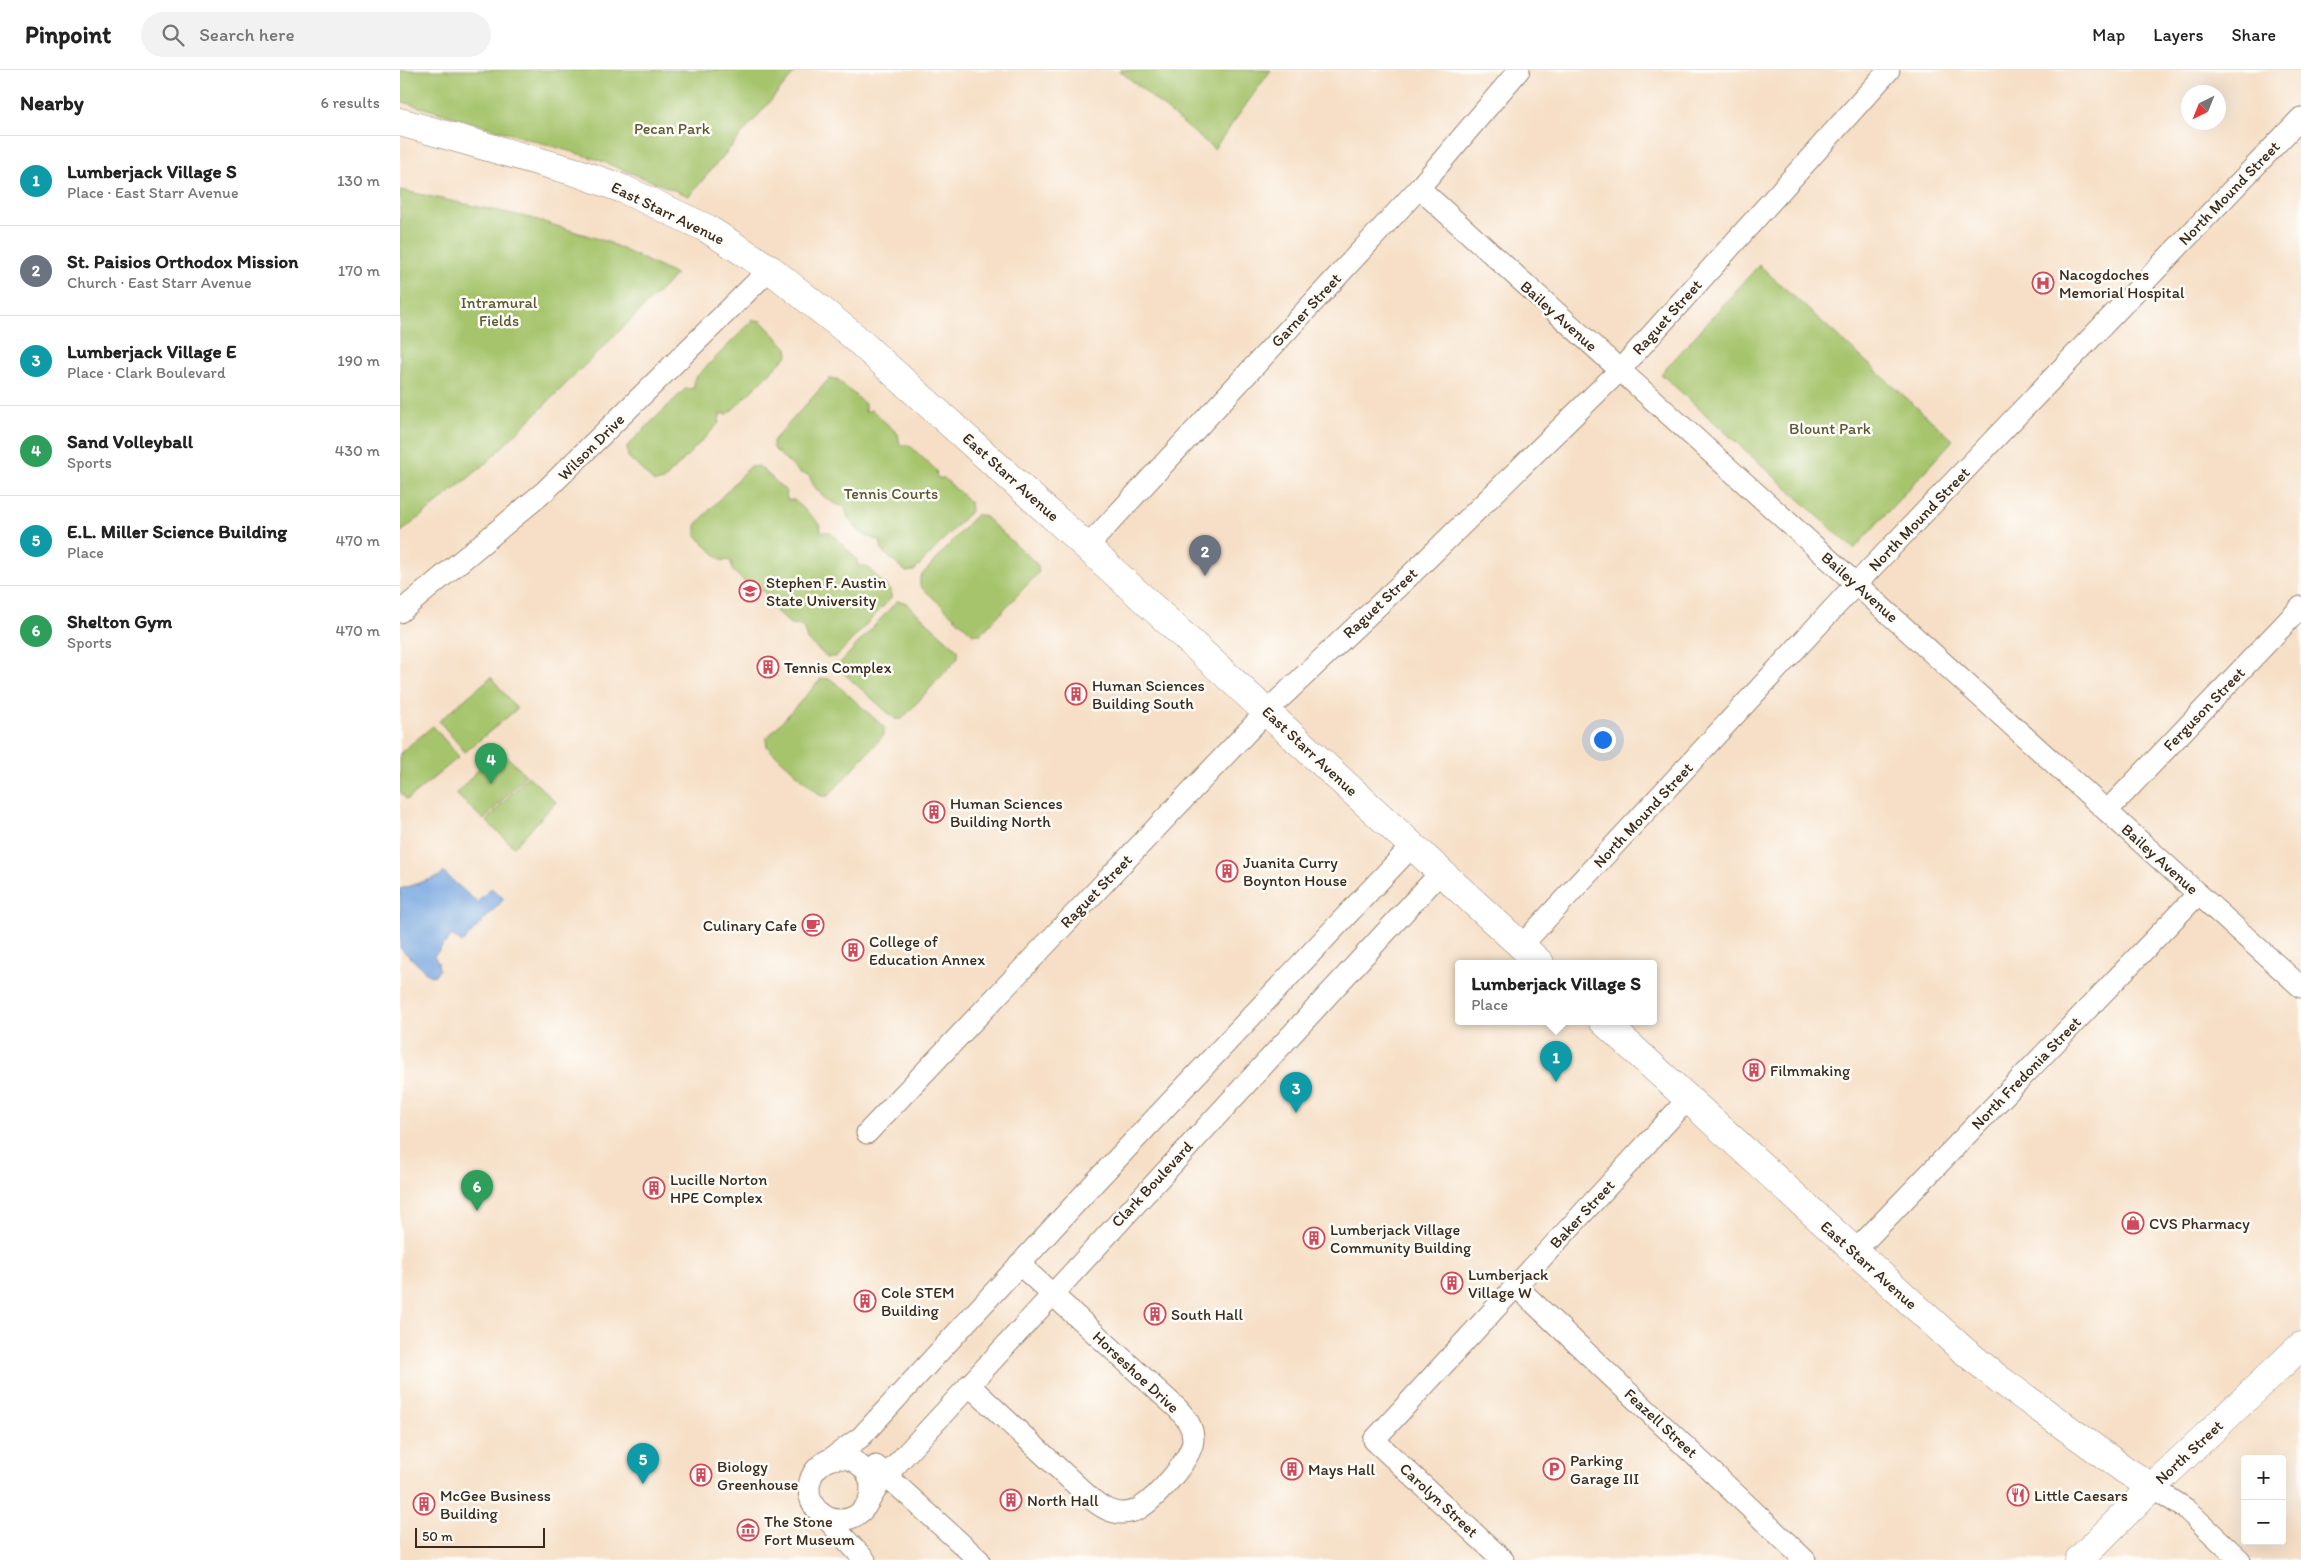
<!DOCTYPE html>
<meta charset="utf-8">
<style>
body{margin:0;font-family:Itim,sans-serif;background:#f2f2f2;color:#222}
.controls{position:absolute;right:15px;bottom:15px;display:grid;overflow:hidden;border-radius:5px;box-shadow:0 5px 20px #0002}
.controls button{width:45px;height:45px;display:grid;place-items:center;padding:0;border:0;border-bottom:1px solid #e0e0e0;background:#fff;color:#222;font:25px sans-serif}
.compass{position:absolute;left:1781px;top:15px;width:45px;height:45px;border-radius:50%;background:#fff;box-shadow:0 5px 20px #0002;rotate:223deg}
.scale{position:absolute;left:15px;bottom:12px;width:130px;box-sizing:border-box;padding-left:5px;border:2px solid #3b2a1e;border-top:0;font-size:14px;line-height:18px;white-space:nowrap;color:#3b2a1e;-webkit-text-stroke:4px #fdfcf7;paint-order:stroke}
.you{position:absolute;left:1202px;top:669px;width:18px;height:18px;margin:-12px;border:4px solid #fff;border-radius:50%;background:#1a73e8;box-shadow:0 0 0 8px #1a73e833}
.badge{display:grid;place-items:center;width:32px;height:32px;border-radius:50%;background:#d1495b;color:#fff;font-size:16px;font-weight:700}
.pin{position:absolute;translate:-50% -41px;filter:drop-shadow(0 1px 2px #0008)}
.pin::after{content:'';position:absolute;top:26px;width:18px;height:15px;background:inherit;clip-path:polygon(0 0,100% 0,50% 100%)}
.popup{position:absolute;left:1055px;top:890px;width:202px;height:65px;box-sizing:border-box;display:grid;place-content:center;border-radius:5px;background:#fff;filter:drop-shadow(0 1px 4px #0005);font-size:16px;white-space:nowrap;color:#767676}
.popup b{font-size:19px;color:#222}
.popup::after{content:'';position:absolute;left:50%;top:100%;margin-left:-10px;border:10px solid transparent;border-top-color:#fff}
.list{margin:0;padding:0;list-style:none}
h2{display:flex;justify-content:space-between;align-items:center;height:65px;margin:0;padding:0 20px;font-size:21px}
h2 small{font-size:16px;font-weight:400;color:#767676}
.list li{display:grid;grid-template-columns:32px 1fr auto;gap:15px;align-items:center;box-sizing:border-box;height:90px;padding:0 20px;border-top:1px solid #e0e0e0}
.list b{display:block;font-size:19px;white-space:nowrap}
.list p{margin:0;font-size:16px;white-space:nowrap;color:#767676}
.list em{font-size:16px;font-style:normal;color:#767676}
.icon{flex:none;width:28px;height:28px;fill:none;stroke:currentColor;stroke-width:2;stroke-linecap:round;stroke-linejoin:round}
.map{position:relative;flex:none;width:1901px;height:1490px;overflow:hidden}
header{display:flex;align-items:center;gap:30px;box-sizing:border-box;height:70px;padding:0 25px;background:#fff;border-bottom:1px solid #e0e0e0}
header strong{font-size:24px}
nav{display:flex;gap:28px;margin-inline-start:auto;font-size:18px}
.search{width:350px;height:45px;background:#f2f2f2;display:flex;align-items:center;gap:12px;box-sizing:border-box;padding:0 18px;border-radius:28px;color:#767676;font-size:19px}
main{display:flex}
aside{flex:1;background:#fff}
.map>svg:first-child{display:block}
.green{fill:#a6c46c;stroke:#707745}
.water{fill:#74a5df;stroke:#58687e}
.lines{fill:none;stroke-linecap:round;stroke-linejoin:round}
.street-casing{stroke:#988472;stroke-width:23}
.secondary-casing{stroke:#988472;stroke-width:29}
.primary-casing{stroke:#988472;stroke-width:29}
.street{stroke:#fff;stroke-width:21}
.secondary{stroke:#fff;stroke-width:28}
.primary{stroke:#fff;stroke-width:28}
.labels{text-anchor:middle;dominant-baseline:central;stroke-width:5;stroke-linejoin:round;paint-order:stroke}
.park-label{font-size:16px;fill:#5b5835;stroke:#fdfcf7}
.street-label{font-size:16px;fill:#3b2a1e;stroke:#fdfcf7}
.poi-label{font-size:16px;fill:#3b2a1e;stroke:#fdfcf7;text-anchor:start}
</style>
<header>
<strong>Pinpoint</strong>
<div class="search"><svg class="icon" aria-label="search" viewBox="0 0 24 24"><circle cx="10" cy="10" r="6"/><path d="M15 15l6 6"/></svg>Search here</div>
<nav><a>Map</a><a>Layers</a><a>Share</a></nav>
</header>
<main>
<aside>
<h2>Nearby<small>6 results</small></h2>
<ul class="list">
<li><span class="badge" style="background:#0f9aa8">1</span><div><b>Lumberjack Village S</b><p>Place · East Starr Avenue</p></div><em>130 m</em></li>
<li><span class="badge" style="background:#6b7280">2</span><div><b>St. Paisios Orthodox Mission</b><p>Church · East Starr Avenue</p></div><em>170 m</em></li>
<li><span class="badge" style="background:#0f9aa8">3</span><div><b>Lumberjack Village E</b><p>Place · Clark Boulevard</p></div><em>190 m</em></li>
<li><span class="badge" style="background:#2e9e5b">4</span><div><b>Sand Volleyball</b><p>Sports</p></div><em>430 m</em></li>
<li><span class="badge" style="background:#0f9aa8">5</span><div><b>E.L. Miller Science Building</b><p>Place</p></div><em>470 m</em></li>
<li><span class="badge" style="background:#2e9e5b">6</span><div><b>Shelton Gym</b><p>Sports</p></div><em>470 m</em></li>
</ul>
</aside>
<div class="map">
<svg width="1901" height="1490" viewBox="0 0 1901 1490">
<rect width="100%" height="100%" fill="#fdfcf7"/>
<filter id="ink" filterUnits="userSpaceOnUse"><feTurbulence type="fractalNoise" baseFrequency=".02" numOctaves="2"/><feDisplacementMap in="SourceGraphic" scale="10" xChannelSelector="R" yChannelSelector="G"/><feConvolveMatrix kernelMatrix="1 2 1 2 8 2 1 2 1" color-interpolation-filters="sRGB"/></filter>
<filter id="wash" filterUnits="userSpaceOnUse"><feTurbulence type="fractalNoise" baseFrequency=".0096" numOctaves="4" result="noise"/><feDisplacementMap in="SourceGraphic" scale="20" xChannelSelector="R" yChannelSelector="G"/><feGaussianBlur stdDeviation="1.12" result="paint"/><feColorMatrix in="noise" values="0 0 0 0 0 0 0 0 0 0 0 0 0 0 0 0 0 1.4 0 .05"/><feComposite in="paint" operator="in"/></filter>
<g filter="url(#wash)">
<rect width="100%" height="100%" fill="#f6dfc6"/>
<!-- green -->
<g class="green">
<path d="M 0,0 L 397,0 L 289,126 L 196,89 L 0,31 Z"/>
<path d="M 719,0 L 871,0 L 814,79 Z"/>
<path d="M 0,120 L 131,148 L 208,172 L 276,205 L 82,397 L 0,463 Z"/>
<path d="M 1359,195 L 1553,370 L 1454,479 L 1261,304 Z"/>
<path d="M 353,250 L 361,251 L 387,278 L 388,285 L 328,344 L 320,344 L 319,353 L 263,411 L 254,412 L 228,387 L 227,376 L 285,319 L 294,318 L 294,309 Z"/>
<path d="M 429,309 L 437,309 L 465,334 L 465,342 L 472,340 L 498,364 L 500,375 L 509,375 L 536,400 L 537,408 L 544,408 L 570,432 L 571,441 L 514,501 L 506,502 L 482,481 L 480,470 C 464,469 447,453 445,437 C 430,434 413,420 409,405 L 400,403 L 373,378 L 373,371 Z"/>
<path d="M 359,396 L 386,421 L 387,430 L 394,430 L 420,454 L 421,462 L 430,462 L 457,489 L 458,496 L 466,496 L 491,520 L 491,528 L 436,587 L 427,587 L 407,570 L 403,556 L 391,555 L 366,532 L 365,521 L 355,522 L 332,500 L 331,491 L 321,490 L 296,466 L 296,455 L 349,397 Z"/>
<path d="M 576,445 L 583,445 L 638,495 L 639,502 L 581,564 L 573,564 L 520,516 L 520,507 Z"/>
<path d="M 497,531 L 505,532 L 558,580 L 558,588 L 502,649 L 495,649 L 441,601 L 440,593 Z"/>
<path d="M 91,607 L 117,639 L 65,682 L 39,651 Z"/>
<path d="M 422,608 L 431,609 L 484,657 L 484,665 L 428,726 L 421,726 L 367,677 L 366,669 Z"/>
<path d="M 33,656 L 59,687 L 7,730 L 0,722 L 0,683 Z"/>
<path d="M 98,678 L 126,705 L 84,750 L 56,724 Z"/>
<path d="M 128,706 L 156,732 L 114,777 L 86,751 Z"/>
</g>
<!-- water -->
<path class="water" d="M 43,802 L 77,832 L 91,818 L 104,829 L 62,873 L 52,865 L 34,886 L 38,892 L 39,900 L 35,905 L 30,906 L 0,878 L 0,819 L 40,806 Z"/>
</g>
<g filter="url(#ink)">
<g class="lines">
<!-- street casing -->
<g class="street-casing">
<g id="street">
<path d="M 1019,118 L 1901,917"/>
<path d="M 687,477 L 1019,118 L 1119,0"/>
<path d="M 0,542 L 145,421 L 370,199"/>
<path d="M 1707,741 L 1901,537"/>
<path d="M 1121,876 L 1456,514 L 1901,48"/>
<path d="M 467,1063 L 867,641 L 1024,492 L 1219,301 L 1489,0"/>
<path d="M 1454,1182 L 1798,824"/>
<path d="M 1116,1216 L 1405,1490"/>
<path d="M 569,1315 L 688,1426 C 698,1435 709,1443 722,1443 C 728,1443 736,1441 740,1438 C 756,1428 793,1388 793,1369 C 793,1356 786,1348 778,1339 L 619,1194"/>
<circle cx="440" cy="1419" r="31"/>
<path d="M 429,1390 L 461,1367 L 697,1110 L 1012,776"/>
<path d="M 476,1396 L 579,1490"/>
<path d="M 1752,1417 L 1786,1439 L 1840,1490"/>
<path d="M 469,1431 L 481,1411 L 495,1396 L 1041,802"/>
<path d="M 421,1443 L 465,1490"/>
<path d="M 1103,1490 L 974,1370 L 1288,1029"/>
</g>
</g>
<!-- secondary casing -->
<g class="secondary-casing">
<g id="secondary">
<path d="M 0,52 L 179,103 L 223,119 L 306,158 L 370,199 L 451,264 L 687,477 L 1140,893"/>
<path d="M 1203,951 L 1562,1279 L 1599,1309 L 1725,1400 L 1752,1417"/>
</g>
</g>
<!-- primary casing -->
<g class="primary-casing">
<path id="primary" d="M 1679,1490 L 1752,1417 L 1901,1276"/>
</g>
<!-- street -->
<use href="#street" class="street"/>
<!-- secondary -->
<use href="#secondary" class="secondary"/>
<!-- primary -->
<use href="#primary" class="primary"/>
</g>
</g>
<!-- icons -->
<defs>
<g id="hospital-ring" transform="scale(1.125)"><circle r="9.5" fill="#fdfcf7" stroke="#d1495b" stroke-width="1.5"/><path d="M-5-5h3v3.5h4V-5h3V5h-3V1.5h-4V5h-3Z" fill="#d1495b"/></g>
<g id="university-ring" transform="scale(1.125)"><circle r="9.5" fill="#fdfcf7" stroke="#d1495b" stroke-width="1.5"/><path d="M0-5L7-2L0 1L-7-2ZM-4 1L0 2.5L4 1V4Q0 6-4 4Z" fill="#d1495b"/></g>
<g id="building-ring" transform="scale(1.125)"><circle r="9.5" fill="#fdfcf7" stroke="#d1495b" stroke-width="1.5"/><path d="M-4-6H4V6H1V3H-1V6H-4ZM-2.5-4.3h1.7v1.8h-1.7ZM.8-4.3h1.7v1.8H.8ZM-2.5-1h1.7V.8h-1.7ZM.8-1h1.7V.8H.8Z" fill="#d1495b"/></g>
<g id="cafe-ring" transform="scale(1.125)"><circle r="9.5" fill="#fdfcf7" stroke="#d1495b" stroke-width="1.5"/><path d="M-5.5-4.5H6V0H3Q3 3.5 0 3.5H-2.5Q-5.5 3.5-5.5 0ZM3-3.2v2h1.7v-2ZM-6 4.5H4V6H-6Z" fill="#d1495b"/></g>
<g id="shop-ring" transform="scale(1.125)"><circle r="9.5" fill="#fdfcf7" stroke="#d1495b" stroke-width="1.5"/><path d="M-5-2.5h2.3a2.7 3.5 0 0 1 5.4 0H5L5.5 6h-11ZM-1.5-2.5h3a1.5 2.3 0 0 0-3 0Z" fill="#d1495b"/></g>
<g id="parking-ring" transform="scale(1.125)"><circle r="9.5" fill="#fdfcf7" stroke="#d1495b" stroke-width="1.5"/><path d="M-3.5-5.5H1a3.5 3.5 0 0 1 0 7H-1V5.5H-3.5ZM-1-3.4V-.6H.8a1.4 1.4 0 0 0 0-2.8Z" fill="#d1495b"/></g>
<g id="restaurant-ring" transform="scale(1.125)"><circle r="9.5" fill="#fdfcf7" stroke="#d1495b" stroke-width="1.5"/><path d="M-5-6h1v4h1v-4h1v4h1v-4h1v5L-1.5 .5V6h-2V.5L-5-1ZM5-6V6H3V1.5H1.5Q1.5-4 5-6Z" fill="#d1495b"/></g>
<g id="museum-ring" transform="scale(1.125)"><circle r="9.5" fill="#fdfcf7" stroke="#d1495b" stroke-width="1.5"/><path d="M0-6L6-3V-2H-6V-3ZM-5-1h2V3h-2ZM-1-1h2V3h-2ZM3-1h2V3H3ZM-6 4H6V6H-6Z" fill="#d1495b"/></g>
</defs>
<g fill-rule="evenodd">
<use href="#hospital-ring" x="1643" y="213"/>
<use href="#university-ring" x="350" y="521"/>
<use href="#building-ring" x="368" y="597"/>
<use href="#building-ring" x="676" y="624"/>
<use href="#building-ring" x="534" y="742"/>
<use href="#building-ring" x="827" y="801"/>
<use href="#cafe-ring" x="413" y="855"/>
<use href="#building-ring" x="453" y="880"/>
<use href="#building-ring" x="1354" y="1000"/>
<use href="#building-ring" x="254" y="1118"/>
<use href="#shop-ring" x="1733" y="1153"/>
<use href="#building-ring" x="914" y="1168"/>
<use href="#building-ring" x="1052" y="1213"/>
<use href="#building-ring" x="465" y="1231"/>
<use href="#building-ring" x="755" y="1244"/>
<use href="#building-ring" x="892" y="1399"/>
<use href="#parking-ring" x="1154" y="1399"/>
<use href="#building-ring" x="301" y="1405"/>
<use href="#restaurant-ring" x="1618" y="1425"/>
<use href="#building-ring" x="611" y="1430"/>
<use href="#building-ring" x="24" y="1434"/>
<use href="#museum-ring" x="348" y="1460"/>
</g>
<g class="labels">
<!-- park labels -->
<g class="park-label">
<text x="272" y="58">Pecan Park</text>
<text x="99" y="232">Intramural<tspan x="99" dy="18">Fields</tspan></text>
<text x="1430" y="358">Blount Park</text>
<text x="491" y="423">Tennis Courts</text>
</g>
<!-- street labels -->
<g class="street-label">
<text transform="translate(1829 123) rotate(-46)">North Mound Street</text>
<text transform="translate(268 143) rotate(26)">East Starr Avenue</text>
<text transform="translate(906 240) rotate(-47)">Garner Street</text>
<text transform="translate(1159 246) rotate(42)">Bailey Avenue</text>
<text transform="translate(1267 247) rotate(-48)">Raguet Street</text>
<text transform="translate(191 377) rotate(-45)">Wilson Drive</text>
<text transform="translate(611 407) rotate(42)">East Starr Avenue</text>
<text transform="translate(1519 449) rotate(-46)">North Mound Street</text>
<text transform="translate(1460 517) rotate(42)">Bailey Avenue</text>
<text transform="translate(980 533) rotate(-43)">Raguet Street</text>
<text transform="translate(1804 639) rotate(-46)">Ferguson Street</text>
<text transform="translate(910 681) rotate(43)">East Starr Avenue</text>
<text transform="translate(1243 745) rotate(-47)">North Mound Street</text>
<text transform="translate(1760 789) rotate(42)">Bailey Avenue</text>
<text transform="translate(696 821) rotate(-46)">Raguet Street</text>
<text transform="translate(1626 1003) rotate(-46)">North Fredonia Street</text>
<text transform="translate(752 1114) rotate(-47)">Clark Boulevard</text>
<text transform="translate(1182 1144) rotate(-47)">Baker Street</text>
<text transform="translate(1469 1195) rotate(42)">East Starr Avenue</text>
<text transform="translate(736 1302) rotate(43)">Horseshoe Drive</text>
<text transform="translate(1261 1353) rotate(43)">Feazell Street</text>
<text transform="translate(1789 1382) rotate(-43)">North Street</text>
<text transform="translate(1039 1430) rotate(43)">Carolyn Street</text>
</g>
<!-- poi labels -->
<g class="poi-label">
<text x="1659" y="204">Nacogdoches<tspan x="1659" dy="18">Memorial Hospital</tspan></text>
<text x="366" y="512">Stephen F. Austin<tspan x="366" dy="18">State University</tspan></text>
<text x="384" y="597">Tennis Complex</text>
<text x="692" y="615">Human Sciences<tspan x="692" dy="18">Building South</tspan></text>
<text x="550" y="733">Human Sciences<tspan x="550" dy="18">Building North</tspan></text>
<text x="843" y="792">Juanita Curry<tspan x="843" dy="18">Boynton House</tspan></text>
<text x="397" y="855" text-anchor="end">Culinary Cafe</text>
<text x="469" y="871">College of<tspan x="469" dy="18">Education Annex</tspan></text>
<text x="1370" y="1000">Filmmaking</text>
<text x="270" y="1109">Lucille Norton<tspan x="270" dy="18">HPE Complex</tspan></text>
<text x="1749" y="1153">CVS Pharmacy</text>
<text x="930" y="1159">Lumberjack Village<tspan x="930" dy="18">Community Building</tspan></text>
<text x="1068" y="1204">Lumberjack<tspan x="1068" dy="18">Village W</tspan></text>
<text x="481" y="1222">Cole STEM<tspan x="481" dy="18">Building</tspan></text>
<text x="771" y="1244">South Hall</text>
<text x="1170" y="1390">Parking<tspan x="1170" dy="18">Garage III</tspan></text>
<text x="317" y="1396">Biology<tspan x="317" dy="18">Greenhouse</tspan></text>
<text x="908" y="1399">Mays Hall</text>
<text x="40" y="1425">McGee Business<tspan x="40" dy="18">Building</tspan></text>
<text x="1634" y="1425">Little Caesars</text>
<text x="627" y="1430">North Hall</text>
<text x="364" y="1451">The Stone<tspan x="364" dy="18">Fort Museum</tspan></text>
</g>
</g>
</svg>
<div class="controls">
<button>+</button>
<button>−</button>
</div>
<svg class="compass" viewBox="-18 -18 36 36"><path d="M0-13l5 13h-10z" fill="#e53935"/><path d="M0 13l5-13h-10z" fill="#767676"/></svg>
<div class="scale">50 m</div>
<div class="you"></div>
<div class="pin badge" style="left:1156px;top:1012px;background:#0f9aa8">1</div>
<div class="popup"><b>Lumberjack Village S</b>Place</div>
<div class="pin badge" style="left:805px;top:506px;background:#6b7280">2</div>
<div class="pin badge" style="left:896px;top:1043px;background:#0f9aa8">3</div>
<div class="pin badge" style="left:91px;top:714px;background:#2e9e5b">4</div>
<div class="pin badge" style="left:243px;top:1414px;background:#0f9aa8">5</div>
<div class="pin badge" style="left:77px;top:1141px;background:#2e9e5b">6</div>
</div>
</main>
